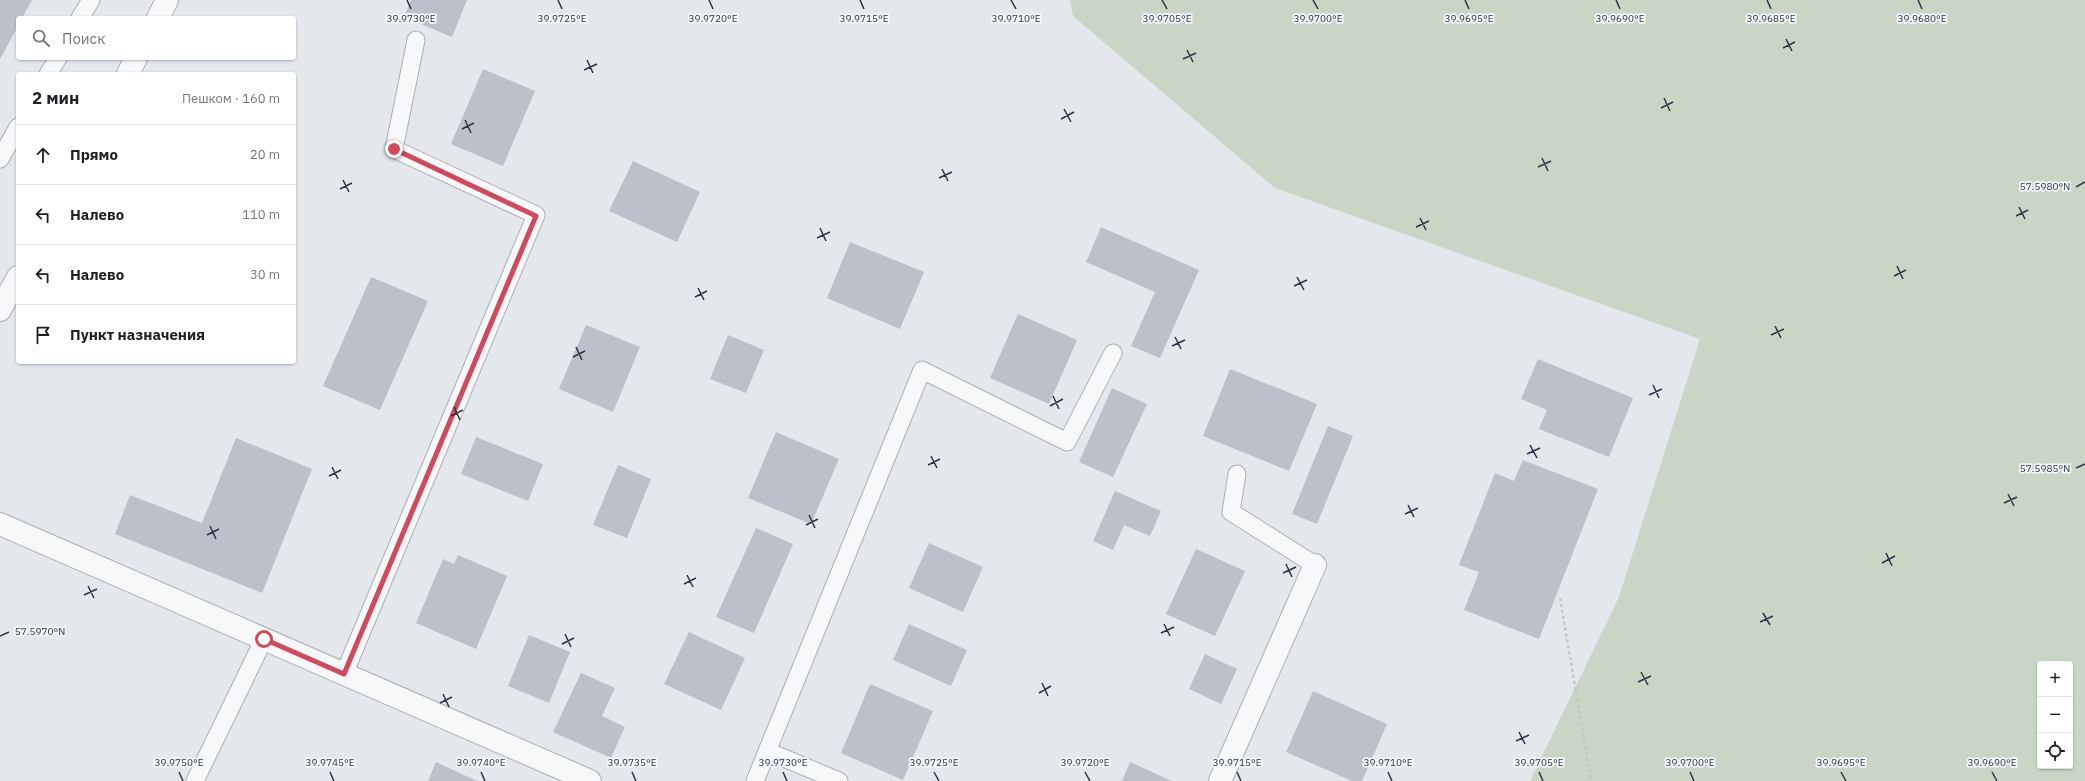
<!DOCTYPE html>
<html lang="ru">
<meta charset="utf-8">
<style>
body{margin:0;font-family:"IBM Plex Sans",sans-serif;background:#f2f2f2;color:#202124}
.controls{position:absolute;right:12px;bottom:12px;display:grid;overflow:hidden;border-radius:4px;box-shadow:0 1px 3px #0004}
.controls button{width:36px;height:36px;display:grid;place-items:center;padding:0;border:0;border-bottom:1px solid #e0e0e0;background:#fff;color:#202124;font:20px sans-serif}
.stop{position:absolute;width:12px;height:12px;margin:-9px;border:3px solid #d1495b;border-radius:50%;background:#fff}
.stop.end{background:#d1495b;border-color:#fff;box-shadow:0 1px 4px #0008}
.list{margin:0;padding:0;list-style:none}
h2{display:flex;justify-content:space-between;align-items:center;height:52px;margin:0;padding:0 16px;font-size:17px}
h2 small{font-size:13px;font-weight:400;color:#757577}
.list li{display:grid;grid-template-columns:26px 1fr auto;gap:12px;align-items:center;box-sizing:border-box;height:60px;padding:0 16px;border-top:1px solid #e0e0e0}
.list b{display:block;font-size:15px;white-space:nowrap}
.list em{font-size:13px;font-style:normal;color:#757577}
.icon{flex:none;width:22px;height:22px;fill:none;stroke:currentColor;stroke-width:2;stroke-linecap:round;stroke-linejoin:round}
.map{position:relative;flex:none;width:2085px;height:781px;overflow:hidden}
.search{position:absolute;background:#fff;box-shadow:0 1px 3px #0004;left:16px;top:16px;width:280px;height:44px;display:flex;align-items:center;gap:10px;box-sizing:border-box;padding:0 14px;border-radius:4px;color:#757577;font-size:15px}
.panel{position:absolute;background:#fff;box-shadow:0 1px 3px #0004;left:16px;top:72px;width:280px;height:292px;border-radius:4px}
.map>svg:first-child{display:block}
.green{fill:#c9d6c5;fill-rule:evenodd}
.building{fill:#bbc0ca}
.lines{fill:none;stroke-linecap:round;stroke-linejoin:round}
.service-casing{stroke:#a9aeb7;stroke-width:19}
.minor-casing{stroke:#a9aeb7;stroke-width:24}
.path{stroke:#c2c5cb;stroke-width:2.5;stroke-dasharray:3 3;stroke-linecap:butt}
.service{stroke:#f7f8fa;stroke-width:17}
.minor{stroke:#f7f8fa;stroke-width:22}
.route{stroke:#d1495b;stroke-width:5}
.ticks{fill:none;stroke:#2b3445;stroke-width:1.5}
.ticks-label{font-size:10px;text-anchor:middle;fill:#2b3445;stroke:#f4f6f9;stroke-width:3.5;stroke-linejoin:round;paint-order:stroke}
</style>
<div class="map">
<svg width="2085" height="781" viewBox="0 0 2085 781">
<rect width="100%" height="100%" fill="#e4e7ec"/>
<!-- green -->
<path class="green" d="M 1070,0 L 2085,0 L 2085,781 L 1530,781 L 1619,597 L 1700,339 L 1275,188 L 1073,16 ZM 2040,664 L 2070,664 L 2070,766 L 2040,766 Z"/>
<!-- building -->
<g class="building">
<path d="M 0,0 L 32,0 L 22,18 L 18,18 L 18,26 L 0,59 Z"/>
<path d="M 411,0 L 467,0 L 452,37 L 404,17 Z"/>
<path d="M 483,69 L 535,91 L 503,166 L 451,144 Z"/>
<path d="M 633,161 L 700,192 L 677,242 L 609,211 Z"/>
<path d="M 1101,227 L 1199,270 L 1160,358 L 1131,346 L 1155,292 L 1086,262 Z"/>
<path d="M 850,242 L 924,272 L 900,329 L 827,298 Z"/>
<path d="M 371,277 L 428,301 L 380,410 L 323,386 Z"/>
<path d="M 1018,314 L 1077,340 L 1049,404 L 990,378 Z"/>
<path d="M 586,325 L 640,347 L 613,412 L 559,389 Z"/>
<path d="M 728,335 L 764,350 L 746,393 L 710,379 Z"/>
<path d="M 1538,359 L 1633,398 L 1609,457 L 1539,429 L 1547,410 L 1521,399 Z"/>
<path d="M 1230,369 L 1317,404 L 1289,471 L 1203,436 Z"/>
<path d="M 1112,388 L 1147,404 L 1113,477 L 1079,462 Z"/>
<path d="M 1328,426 L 1353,436 L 1317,524 L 1292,514 Z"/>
<path d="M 776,432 L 839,459 L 811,524 L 748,498 Z"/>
<path d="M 476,437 L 543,464 L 528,501 L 461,474 Z"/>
<path d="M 236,438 L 312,469 L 262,593 L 115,534 L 130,495 L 202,523 Z"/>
<path d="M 1523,460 L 1598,489 L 1539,639 L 1464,610 L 1479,572 L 1459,565 L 1495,473 L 1514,481 Z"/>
<path d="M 618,465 L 651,479 L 627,538 L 593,525 Z"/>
<path d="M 1115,491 L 1161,511 L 1150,536 L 1124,525 L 1113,550 L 1093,541 Z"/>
<path d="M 756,528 L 793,544 L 754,633 L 716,617 Z"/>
<path d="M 929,543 L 983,567 L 963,612 L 909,588 Z"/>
<path d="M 1196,549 L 1245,571 L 1215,636 L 1166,614 Z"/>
<path d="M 458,555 L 507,576 L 476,649 L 416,623 L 443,559 L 454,564 Z"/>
<path d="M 909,624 L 967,650 L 951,686 L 893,660 Z"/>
<path d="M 689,632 L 745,658 L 721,710 L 664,684 Z"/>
<path d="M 529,635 L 570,652 L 549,703 L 508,686 Z"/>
<path d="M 1205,654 L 1237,669 L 1221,704 L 1189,689 Z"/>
<path d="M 581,673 L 615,688 L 602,716 L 625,727 L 611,758 L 553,732 Z"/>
<path d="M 870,684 L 933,711 L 903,780 L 841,753 Z"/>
<path d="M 1313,691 L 1387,724 L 1362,781 L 1352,781 L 1286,752 Z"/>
<path d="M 436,762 L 477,781 L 428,781 Z"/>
<path d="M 1130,762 L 1172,781 L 1122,781 Z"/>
</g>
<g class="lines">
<!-- service casing -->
<g class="service-casing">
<g id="service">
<path d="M 80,18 L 91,0"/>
<path d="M 48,74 L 58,58"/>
<path d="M 0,159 L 18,127"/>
<path d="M 1237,474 L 1231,512 L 1315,565"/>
<path d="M 344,674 L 536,215 L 394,149 L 416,40"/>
<path d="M 767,751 L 839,781"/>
<path d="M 195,781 L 264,639"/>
<path d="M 755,781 L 922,370 L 1067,442 L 1113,353"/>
</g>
</g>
<!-- minor casing -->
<g class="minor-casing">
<g id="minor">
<path d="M 158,18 L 167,0"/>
<path d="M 128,74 L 136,58"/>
<path d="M 0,310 L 18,277"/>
<path d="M 0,524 L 590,781"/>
<path d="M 1220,781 L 1315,565"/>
</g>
</g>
<!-- path -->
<path class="path" d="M 1560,598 L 1591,781"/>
<!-- service -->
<use href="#service" class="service"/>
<!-- minor -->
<use href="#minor" class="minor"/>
</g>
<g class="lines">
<!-- route -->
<path class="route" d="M 264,639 L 344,674 L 536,216 L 394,149"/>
</g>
<!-- ticks -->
<path class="ticks" d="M 407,0 L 411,9M 558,0 L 562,9M 709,0 L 713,9M 860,0 L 864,9M 1011,0 L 1016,9M 1162,0 L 1167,9M 1313,0 L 1318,9M 1465,0 L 1469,9M 1616,0 L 1620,9M 1767,0 L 1771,9M 1918,0 L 1922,9M 1786,39 L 1792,51M 1783,48 L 1795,42M 1187,50 L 1193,62M 1183,59 L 1196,53M 587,60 L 593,73M 584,70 L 597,64M 1664,98 L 1670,111M 1661,108 L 1673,102M 1064,109 L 1071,122M 1061,119 L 1074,112M 465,120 L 471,133M 462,129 L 474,123M 1542,158 L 1548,171M 1538,167 L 1551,161M 942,169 L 948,181M 939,178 L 952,172M 343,180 L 349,192M 2076,187 L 2085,182M 340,189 L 352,183M 2019,207 L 2025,219M 2016,216 L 2028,210M 1420,218 L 1426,230M 1416,227 L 1429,221M 820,228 L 826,241M 817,238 L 830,232M 1897,266 L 1903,279M 1894,276 L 1906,270M 1297,277 L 1304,290M 1294,286 L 1307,280M 698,288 L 704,300M 695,297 L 707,291M 1775,326 L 1781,338M 1771,335 L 1784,329M 1175,337 L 1181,349M 1172,346 L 1185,340M 576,347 L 582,360M 573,357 L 585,351M 1653,385 L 1659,398M 1649,395 L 1662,389M 1053,396 L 1059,409M 1050,406 L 1063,399M 454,407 L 460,420M 451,416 L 463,410M 1530,445 L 1537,458M 1527,454 L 1540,448M 931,456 L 937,468M 928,465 L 940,459M 332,467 L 338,479M 2076,468 L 2085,464M 329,476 L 341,470M 2008,494 L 2014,506M 2004,503 L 2017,497M 1408,505 L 1414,517M 1405,514 L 1418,508M 809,515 L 815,528M 806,525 L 818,519M 210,526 L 216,539M 207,535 L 219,529M 1886,553 L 1892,566M 1882,563 L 1895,556M 1286,564 L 1292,577M 1283,573 L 1296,567M 687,575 L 693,587M 684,584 L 696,578M 88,586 L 94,598M 84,595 L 97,589M 1763,613 L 1770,625M 1760,622 L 1773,616M 1164,624 L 1170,636M 1161,633 L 1174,627M 565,634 L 571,647M 0,636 L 9,632M 562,644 L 574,638M 1641,672 L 1648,685M 1638,682 L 1651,676M 1042,683 L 1048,696M 1039,693 L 1051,686M 443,694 L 449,707M 440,703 L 452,697M 1519,732 L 1525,744M 1516,741 L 1529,735M 179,772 L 183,781M 330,772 L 334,781M 481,772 L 485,781M 632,772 L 636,781M 783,772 L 787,781M 934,772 L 939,781M 1085,772 L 1090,781M 1237,772 L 1241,781M 1388,772 L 1392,781M 1539,772 L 1543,781M 1690,772 L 1694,781M 1841,772 L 1846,781M 1992,772 L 1997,781"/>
<g class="ticks-label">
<text x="411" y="22">39.9730°E</text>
<text x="864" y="22">39.9715°E</text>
<text x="1469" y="22">39.9695°E</text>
<text x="1620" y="22">39.9690°E</text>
<text x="1771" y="22">39.9685°E</text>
<text x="1922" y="22">39.9680°E</text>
<text x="562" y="22">39.9725°E</text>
<text x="713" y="22">39.9720°E</text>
<text x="1016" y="22">39.9710°E</text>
<text x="1167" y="22">39.9705°E</text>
<text x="1318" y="22">39.9700°E</text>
<text x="2045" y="190">57.5980°N</text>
<text x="2045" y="472">57.5985°N</text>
<text x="40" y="635">57.5970°N</text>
<text x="179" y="766">39.9750°E</text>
<text x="330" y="766">39.9745°E</text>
<text x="481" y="766">39.9740°E</text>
<text x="632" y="766">39.9735°E</text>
<text x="783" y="766">39.9730°E</text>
<text x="934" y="766">39.9725°E</text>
<text x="1085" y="766">39.9720°E</text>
<text x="1237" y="766">39.9715°E</text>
<text x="1388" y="766">39.9710°E</text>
<text x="1539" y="766">39.9705°E</text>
<text x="1690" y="766">39.9700°E</text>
<text x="1841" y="766">39.9695°E</text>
<text x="1992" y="766">39.9690°E</text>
</g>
</svg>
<div class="controls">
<button>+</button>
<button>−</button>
<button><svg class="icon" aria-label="locate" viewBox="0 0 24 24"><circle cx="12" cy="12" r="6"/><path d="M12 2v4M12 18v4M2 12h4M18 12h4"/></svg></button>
</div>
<div class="stop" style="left:264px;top:639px"></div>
<div class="stop end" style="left:394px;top:149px"></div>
<div class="search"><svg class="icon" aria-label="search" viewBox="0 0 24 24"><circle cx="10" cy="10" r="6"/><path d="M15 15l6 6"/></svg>Поиск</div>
<section class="panel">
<h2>2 мин<small>Пешком · 160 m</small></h2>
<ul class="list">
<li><svg class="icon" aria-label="ahead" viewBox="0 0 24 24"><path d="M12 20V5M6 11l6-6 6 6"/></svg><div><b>Прямо</b></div><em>20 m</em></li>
<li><svg class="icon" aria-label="left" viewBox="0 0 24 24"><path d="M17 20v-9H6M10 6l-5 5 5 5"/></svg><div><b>Налево</b></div><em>110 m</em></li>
<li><svg class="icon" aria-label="left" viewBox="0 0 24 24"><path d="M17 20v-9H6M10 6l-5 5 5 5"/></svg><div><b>Налево</b></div><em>30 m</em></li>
<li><svg class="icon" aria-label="arrive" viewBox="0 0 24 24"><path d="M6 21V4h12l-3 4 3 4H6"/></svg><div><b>Пункт назначения</b></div></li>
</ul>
</section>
</div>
